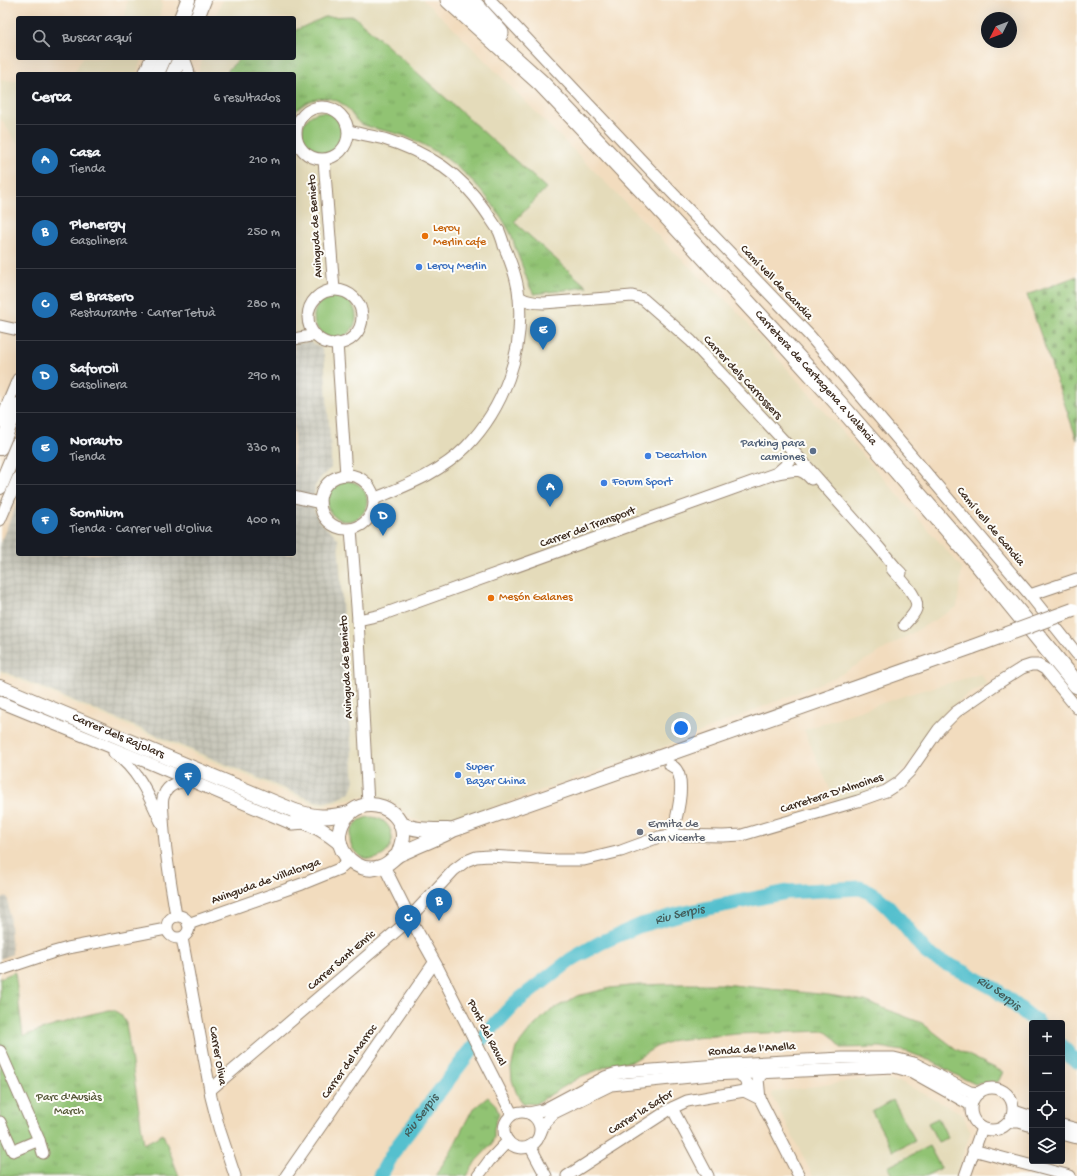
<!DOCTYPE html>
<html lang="es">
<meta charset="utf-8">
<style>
body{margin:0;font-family:"Gochi Hand",sans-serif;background:#20242c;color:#f1f3f6}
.controls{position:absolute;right:12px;bottom:12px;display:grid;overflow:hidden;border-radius:4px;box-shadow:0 4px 16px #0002}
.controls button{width:36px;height:36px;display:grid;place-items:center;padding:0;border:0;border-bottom:1px solid #363941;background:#171b24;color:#f1f3f6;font:20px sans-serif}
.compass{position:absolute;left:981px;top:12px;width:36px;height:36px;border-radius:50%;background:#171b24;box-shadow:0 4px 16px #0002;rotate:228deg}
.you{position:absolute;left:681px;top:728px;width:14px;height:14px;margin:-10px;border:3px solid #fff;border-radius:50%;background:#1a73e8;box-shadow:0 0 0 6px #1a73e833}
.badge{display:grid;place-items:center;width:26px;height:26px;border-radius:50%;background:#1f6fb2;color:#fff;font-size:13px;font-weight:700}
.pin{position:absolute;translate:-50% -33px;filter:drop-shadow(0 1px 2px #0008)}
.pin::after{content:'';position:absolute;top:21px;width:14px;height:12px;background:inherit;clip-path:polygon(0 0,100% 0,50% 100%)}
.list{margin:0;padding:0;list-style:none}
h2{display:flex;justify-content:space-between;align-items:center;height:52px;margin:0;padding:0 16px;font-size:17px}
h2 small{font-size:13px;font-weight:400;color:#9ea1a6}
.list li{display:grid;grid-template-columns:26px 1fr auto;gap:12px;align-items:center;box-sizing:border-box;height:72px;padding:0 16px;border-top:1px solid #363941}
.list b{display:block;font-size:15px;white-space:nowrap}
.list p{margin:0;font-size:13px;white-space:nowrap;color:#9ea1a6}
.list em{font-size:13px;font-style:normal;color:#9ea1a6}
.icon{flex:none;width:22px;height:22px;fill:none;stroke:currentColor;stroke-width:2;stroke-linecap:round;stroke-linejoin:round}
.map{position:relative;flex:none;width:1077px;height:1176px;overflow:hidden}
.search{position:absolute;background:#171b24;box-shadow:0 4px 16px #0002;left:16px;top:16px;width:280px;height:44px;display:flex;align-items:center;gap:10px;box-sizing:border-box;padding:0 14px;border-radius:4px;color:#9ea1a6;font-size:15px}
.panel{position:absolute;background:#171b24;box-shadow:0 4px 16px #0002;left:16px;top:72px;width:280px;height:484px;border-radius:4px}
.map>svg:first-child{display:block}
.built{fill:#e4dbba}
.industrial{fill:url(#industrial-grid)}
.grass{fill:url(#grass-tufts);stroke:#667648}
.cemetery{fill:url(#cemetery-stones);stroke:#667648}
.garden{fill:#91c373;stroke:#667648}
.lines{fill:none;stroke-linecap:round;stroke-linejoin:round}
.river{stroke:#54c0ce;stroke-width:15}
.minor-casing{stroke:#96836e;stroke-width:13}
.major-casing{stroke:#96836e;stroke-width:16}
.highway-casing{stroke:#96836e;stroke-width:19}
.minor{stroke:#fff;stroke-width:11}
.major{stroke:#fff;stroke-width:14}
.highway{stroke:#fff;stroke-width:17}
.major-bridge-casing{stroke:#96836e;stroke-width:16;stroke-linecap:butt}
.major-bridge{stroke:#fff;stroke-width:14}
.food-dot{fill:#e8710a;stroke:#fdfcf7;stroke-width:1.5}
.shop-dot{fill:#3f7fe0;stroke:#fdfcf7;stroke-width:1.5}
.service-dot{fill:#5c6f8a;stroke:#fdfcf7;stroke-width:1.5}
.worship-dot{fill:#6b7280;stroke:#fdfcf7;stroke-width:1.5}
.labels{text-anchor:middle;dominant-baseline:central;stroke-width:4;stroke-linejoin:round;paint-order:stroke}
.street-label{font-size:12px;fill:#3b2a1e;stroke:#fdfcf7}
.food-label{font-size:12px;fill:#c56008;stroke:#fdfcf7;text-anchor:start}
.shop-label{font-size:12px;fill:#366cbe;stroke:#fdfcf7;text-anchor:start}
.service-label{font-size:12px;fill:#4e5e75;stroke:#fdfcf7;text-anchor:end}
.worship-label{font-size:12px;fill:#5b616d;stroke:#fdfcf7;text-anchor:start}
.park-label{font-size:12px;fill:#555838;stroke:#fdfcf7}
.water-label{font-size:13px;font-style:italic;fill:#445e5c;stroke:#fdfcf7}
</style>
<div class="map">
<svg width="1077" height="1176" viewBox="0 0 1077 1176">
<defs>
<pattern id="industrial-grid" width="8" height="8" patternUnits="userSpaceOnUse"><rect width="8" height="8" fill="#c6c5b8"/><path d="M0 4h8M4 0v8" fill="none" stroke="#aba99e"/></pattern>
<pattern id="grass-tufts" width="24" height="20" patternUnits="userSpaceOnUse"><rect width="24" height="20" fill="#91c373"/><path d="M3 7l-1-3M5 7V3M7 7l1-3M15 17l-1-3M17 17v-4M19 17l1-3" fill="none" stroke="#789f5e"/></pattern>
<pattern id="cemetery-stones" width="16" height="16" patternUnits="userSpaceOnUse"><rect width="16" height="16" fill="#91c373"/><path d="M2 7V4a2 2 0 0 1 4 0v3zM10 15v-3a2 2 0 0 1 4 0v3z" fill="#789f5e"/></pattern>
</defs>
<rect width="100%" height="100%" fill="#fdfcf7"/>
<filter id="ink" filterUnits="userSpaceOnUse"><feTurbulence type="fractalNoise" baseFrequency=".025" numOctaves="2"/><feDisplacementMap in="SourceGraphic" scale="8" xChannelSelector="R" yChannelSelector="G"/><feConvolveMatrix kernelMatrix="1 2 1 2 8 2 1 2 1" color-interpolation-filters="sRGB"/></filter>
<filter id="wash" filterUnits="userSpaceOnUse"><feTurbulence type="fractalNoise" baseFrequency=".012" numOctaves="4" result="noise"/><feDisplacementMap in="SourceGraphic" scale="16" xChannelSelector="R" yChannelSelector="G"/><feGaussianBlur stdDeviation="0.9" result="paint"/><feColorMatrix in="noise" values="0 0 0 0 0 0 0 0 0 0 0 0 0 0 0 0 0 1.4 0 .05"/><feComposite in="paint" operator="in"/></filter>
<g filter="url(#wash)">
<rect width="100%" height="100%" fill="#f2dcbe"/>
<!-- built -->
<g class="built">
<path d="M 127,0 L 161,0 L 162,6 L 159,18 L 125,18 Z"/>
<path d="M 222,0 L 423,0 L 447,22 L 675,253 L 734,308 L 962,568 L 957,607 L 838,676 L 659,749 L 457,820 L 436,824 L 412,819 L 393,802 L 362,797 L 319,806 L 0,672 L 0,544 L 18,554 L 294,554 L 294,74 L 198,74 L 203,58 L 294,58 L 294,18 L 215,18 Z"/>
<path d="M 83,58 L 142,58 L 136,74 L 73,74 Z"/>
<path d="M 1,80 L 18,81 L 18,144 L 0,118 Z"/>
<path d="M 981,674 L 987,684 L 967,695 L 950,708 L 933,725 L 906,767 L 892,781 L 882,788 L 836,803 L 804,730 L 909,694 Z"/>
<path d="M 858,1080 L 887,1080 L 903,1083 L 963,1114 L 967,1125 L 971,1131 L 956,1176 L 813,1176 L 772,1096 L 773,1093 L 775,1092 Z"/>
</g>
<!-- industrial -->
<g class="industrial">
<path d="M 310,342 L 321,348 L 324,355 L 331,453 L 331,468 L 322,476 L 315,486 L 313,501 L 314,510 L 320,522 L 333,533 L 338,539 L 354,784 L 351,791 L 344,796 L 335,800 L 324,802 L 314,801 L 0,670 L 0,543 L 18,502 L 18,554 L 294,554 L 294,344 Z"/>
<path d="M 8,897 L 12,954 L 0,959 L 0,898 Z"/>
</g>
<!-- grass -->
<g class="grass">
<path d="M 354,16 L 546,188 L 514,222 L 587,287 L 534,294 L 530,287 C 525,274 521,262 516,250 C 514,244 513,238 510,232 C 485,187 453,156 405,136 C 391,131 377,130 364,125 C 355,122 353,114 347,108 C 332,92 307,97 294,113 L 294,74 L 224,74 L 240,58 L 294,58 L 294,31 L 325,17 Z"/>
<path d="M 15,972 L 23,1036 L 87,1015 L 109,1010 L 114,1010 L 121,1015 L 126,1023 L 144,1144 L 163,1134 L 179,1176 L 0,1176 L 0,978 Z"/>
<path d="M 674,984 L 723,984 L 829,995 L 865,1001 L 922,1023 L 956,1049 L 1003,1072 L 998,1082 L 975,1084 L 956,1075 L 931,1061 L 908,1052 L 880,1047 L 841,1048 L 835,1039 L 825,1031 L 737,1034 L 674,1040 L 656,1047 L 633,1061 L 608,1066 L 580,1077 L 535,1104 L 523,1103 L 517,1095 L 512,1080 L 511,1068 L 516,1048 L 531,1029 L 548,1012 L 577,996 L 610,988 L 639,985 Z"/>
<path d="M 488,1097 L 496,1105 L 499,1114 L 494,1128 L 494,1138 L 491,1145 L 476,1161 L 467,1176 L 435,1176 L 450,1153 L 472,1110 Z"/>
</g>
<!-- cemetery -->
<path class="cemetery" d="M 1077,276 L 1077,440 L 1027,295 Z"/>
<!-- garden -->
<g class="garden">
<circle cx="323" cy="133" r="21"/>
<circle cx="335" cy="317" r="21"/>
<circle cx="347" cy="501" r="20"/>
<circle cx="371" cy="838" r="21"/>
<path d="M 893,1100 L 915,1140 L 893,1151 L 872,1112 Z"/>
<path d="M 938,1118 L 948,1138 L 938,1142 L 928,1123 Z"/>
<path d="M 929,1146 L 941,1168 L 926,1176 L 893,1176 L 888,1167 Z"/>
</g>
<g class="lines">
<!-- river -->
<g class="river">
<path d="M 1062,1046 L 1071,1057 L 1077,1061"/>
<path id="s1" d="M 380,1176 L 396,1148 L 471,1050 L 515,1003 L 572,959 L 600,943 L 641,925 L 680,914 L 787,892 L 860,888 C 887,896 908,933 927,953 L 934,958 L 964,972 L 995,989 L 1038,1023"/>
</g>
</g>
</g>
<g filter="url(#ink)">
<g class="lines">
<!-- minor casing -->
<g class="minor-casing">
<g id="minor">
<path d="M 490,0 L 659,179 L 810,336 L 1030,595 L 1077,654"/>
<path d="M 184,58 L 188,69 L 189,74"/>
<path d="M 144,74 L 151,58"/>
<circle cx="322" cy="133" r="26"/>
<path d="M 349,131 C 360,134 372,136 384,139 C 404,145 424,154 442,166 C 458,177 473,193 484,209 C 489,216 494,224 499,231 C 501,236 503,241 504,246 C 511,262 518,280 519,298 C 524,352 504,408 466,447 C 440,473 407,485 374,499"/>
<path d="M 324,160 L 334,290"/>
<circle cx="335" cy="317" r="27"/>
<path d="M 519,297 C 527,302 535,303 544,303 L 632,296 L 643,299 L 691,341 L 794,452 L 875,543 L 897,569 L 901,573"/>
<path d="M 0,326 L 18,330"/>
<path d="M 294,339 L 316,335"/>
<path d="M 337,343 L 346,475"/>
<path d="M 0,422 L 18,379"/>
<path d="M 778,473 C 793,471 800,466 811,479"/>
<circle cx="347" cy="502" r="27"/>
<path d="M 294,497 L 320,503"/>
<path d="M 0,520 L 18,478"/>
<path d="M 351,529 L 358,620 L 368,804"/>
<path d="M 892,569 C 899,578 921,598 916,609 C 914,615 908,620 904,625"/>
<path d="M 1030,595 L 1077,579"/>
<path d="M 358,620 L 381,615 L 777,473 L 785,466 L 794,452"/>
<path d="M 0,702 L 137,758 L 292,824 L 307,823"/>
<path d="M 114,753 C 138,769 149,796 161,822"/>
<path d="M 672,835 L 723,836 L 742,835 L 858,801 L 886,791 L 897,784 L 909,772 L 939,729 L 956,712 L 995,685 L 1022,668 L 1031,665 L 1038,665 L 1045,669 L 1077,708"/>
<path d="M 384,866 L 410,918 L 438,968 L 512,1114"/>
<circle cx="178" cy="927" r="11"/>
<path d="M 176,916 C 171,883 164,849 163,816 C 163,809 161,801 164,795 C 168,784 179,782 189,781"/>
<path d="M 188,924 L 302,884 L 334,871 L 339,869 L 349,860"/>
<path d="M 182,938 L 210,1090 L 211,1097 L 219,1128 L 235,1176"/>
<path d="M 0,970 L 54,952 L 68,948 L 166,929"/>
<path d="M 0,1051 L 39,1140 L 43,1153"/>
<path d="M 740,1074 L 760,1099 L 799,1176"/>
<circle cx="992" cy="1109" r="21"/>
<path d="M 210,1090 L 401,927 L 454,870 L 466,861 L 476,857 L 489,856 L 557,860 L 584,860 L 621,851 L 659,837 L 672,835 C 676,820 690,772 670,765"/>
<path d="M 760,1099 L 758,1079 L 764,1072"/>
<path d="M 672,1108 L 708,1176"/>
<path d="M 1014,1111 L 1032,1117"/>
<circle cx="522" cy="1130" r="18"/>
<path d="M 529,1113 L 543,1110 L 605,1077 L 614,1074 L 626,1072 L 731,1064 L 842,1058 L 894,1058 L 914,1063 L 964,1089 L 970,1092 L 979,1093"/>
<path d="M 0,1122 L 13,1151 L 39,1140"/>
<path d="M 1009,1122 L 1019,1122 L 1032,1126"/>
<path d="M 1062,1125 L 1077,1129"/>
<path d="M 540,1134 L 545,1122 L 554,1113 L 611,1085 L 711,1075 L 894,1067 L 912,1072 L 971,1105"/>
<path d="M 1062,1134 L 1077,1138"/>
<path d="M 530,1146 L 546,1176"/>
<path d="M 973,1150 L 1070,1176"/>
<path d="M 286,1176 L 434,963"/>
<path d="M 478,1176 L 489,1161 L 508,1141"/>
<path d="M 567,1176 L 672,1108 L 687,1101 L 744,1091 L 760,1099"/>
<path d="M 965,1176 L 982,1128"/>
</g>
</g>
<!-- major casing -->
<g class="major-casing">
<g id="major">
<path d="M 181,18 L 188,0"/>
<path d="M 197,18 L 204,0"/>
<path d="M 157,74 L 164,58"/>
<path d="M 173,74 L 180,58"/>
<path d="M 0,448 L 18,405"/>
<path d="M 0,487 L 18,444"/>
<path id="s2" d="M 0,687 L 295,811 C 316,818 327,818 349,813"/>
<path d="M 297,819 C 313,824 327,832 340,843"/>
<path d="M 400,823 C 414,831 432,830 448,830"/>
<path d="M 398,855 C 400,849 403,842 403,835 C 402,808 368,795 349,814 C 341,821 337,834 340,844 C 345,861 363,873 380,867 C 388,865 392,859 398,855 C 401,853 405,852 409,850 C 423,843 439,838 453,830 L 972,647"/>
</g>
</g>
<!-- highway casing -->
<g class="highway-casing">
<g id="highway">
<path id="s3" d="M 449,0 L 541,83 L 653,201 L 774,332 L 840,405 L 980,566 L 1077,685"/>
<path d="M 470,0 L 500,33"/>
</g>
</g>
<!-- minor -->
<use href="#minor" class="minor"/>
<!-- major -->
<use href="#major" class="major"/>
<!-- highway -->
<use href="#highway" class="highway"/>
<!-- major-bridge casing -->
<g class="major-bridge-casing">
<path id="major-bridge" d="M 972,647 L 1073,610"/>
</g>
<!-- major-bridge -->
<use href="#major-bridge" class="major-bridge"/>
</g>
</g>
<!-- markers -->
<g class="food-dot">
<circle cx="425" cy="236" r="4"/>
<circle cx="491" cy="598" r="4"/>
</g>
<g class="shop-dot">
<circle cx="419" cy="267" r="4"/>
<circle cx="648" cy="456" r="4"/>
<circle cx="604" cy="483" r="4"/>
<circle cx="458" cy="775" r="4"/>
</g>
<circle class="service-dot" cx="813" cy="451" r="4"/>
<circle class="worship-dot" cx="640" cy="832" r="4"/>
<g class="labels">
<!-- street labels -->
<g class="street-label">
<text transform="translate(316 226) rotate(-94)">Avinguda de Benieto</text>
<text transform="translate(776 283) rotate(46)">Camí vell de Gandia</text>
<text transform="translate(742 378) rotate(47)">Carrer dels Carrossers</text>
<text stroke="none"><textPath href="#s3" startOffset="527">Carretera de Cartagena a València</textPath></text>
<text transform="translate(990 527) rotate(50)">Camí vell de Gandia</text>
<text transform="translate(588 528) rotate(-20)">Carrer del Transport</text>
<text transform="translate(347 667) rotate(-93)">Avinguda de Benieto</text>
<text stroke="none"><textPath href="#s2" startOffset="128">Carrer dels Rajolars</textPath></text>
<text transform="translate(832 794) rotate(-18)">Carretera D'Almoines</text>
<text transform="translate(266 882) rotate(-20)">Avinguda de Villalonga</text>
<text transform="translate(342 961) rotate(-41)">Carrer Sant Enric</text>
<text transform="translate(486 1033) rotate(63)">Pont del Raval</text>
<text transform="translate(752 1050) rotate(-4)">Ronda de l'Anella</text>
<text transform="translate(217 1056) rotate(80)">Carrer Oliva</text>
<text transform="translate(350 1062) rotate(-55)">Carrer del Marroc</text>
<text transform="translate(641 1113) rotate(-32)">Carrer la Safor</text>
</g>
<!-- food labels -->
<g class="food-label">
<text x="433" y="229">Leroy<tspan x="433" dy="14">Merlin cafe</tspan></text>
<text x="499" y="598">Mesón Galanes</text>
</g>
<!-- shop labels -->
<g class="shop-label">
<text x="427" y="267">Leroy Merlin</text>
<text x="656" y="456">Decathlon</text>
<text x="612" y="483">Forum Sport</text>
<text x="466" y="768">Super<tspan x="466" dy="14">Bazar China</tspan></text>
</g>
<!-- service labels -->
<g class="service-label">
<text x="805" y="444">Parking para<tspan x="805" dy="14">camiones</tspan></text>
</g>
<!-- worship labels -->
<g class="worship-label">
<text x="648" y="825">Ermita de<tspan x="648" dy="14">San Vicente</tspan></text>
</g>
<!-- park labels -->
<g class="park-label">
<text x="69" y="1098">Parc d'Ausiàs<tspan x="69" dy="14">March</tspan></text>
</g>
<!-- water labels -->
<g class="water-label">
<text stroke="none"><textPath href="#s1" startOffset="409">Riu Serpis</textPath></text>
<text stroke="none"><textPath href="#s1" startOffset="769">Riu Serpis</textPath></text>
<text stroke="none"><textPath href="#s1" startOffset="73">Riu Serpis</textPath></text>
</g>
</g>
</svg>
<div class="controls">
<button>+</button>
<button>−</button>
<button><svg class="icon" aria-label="locate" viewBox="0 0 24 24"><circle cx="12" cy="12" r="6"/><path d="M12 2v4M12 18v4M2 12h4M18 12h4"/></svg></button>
<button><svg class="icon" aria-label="layers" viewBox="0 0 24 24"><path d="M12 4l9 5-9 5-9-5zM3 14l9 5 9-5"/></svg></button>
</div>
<svg class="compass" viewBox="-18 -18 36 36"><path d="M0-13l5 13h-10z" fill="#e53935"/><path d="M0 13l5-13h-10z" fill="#9ea1a6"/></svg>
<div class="you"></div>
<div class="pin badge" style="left:550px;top:507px">A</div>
<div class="pin badge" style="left:439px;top:921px">B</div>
<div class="pin badge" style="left:408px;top:938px">C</div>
<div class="pin badge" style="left:383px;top:536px">D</div>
<div class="pin badge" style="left:543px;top:350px">E</div>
<div class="pin badge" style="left:188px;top:796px">F</div>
<div class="search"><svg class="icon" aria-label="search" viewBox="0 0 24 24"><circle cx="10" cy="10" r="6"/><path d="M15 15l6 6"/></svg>Buscar aquí</div>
<section class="panel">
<h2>Cerca<small>6 resultados</small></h2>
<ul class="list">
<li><span class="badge">A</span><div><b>Casa</b><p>Tienda</p></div><em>210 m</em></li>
<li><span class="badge">B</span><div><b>Plenergy</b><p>Gasolinera</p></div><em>250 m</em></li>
<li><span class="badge">C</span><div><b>El Brasero</b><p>Restaurante · Carrer Tetuà</p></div><em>280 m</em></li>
<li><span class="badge">D</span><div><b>SaforOil</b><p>Gasolinera</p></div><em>290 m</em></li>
<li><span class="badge">E</span><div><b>Norauto</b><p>Tienda</p></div><em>330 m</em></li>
<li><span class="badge">F</span><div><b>Somnium</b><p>Tienda · Carrer vell d'Oliva</p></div><em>400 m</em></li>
</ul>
</section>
</div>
